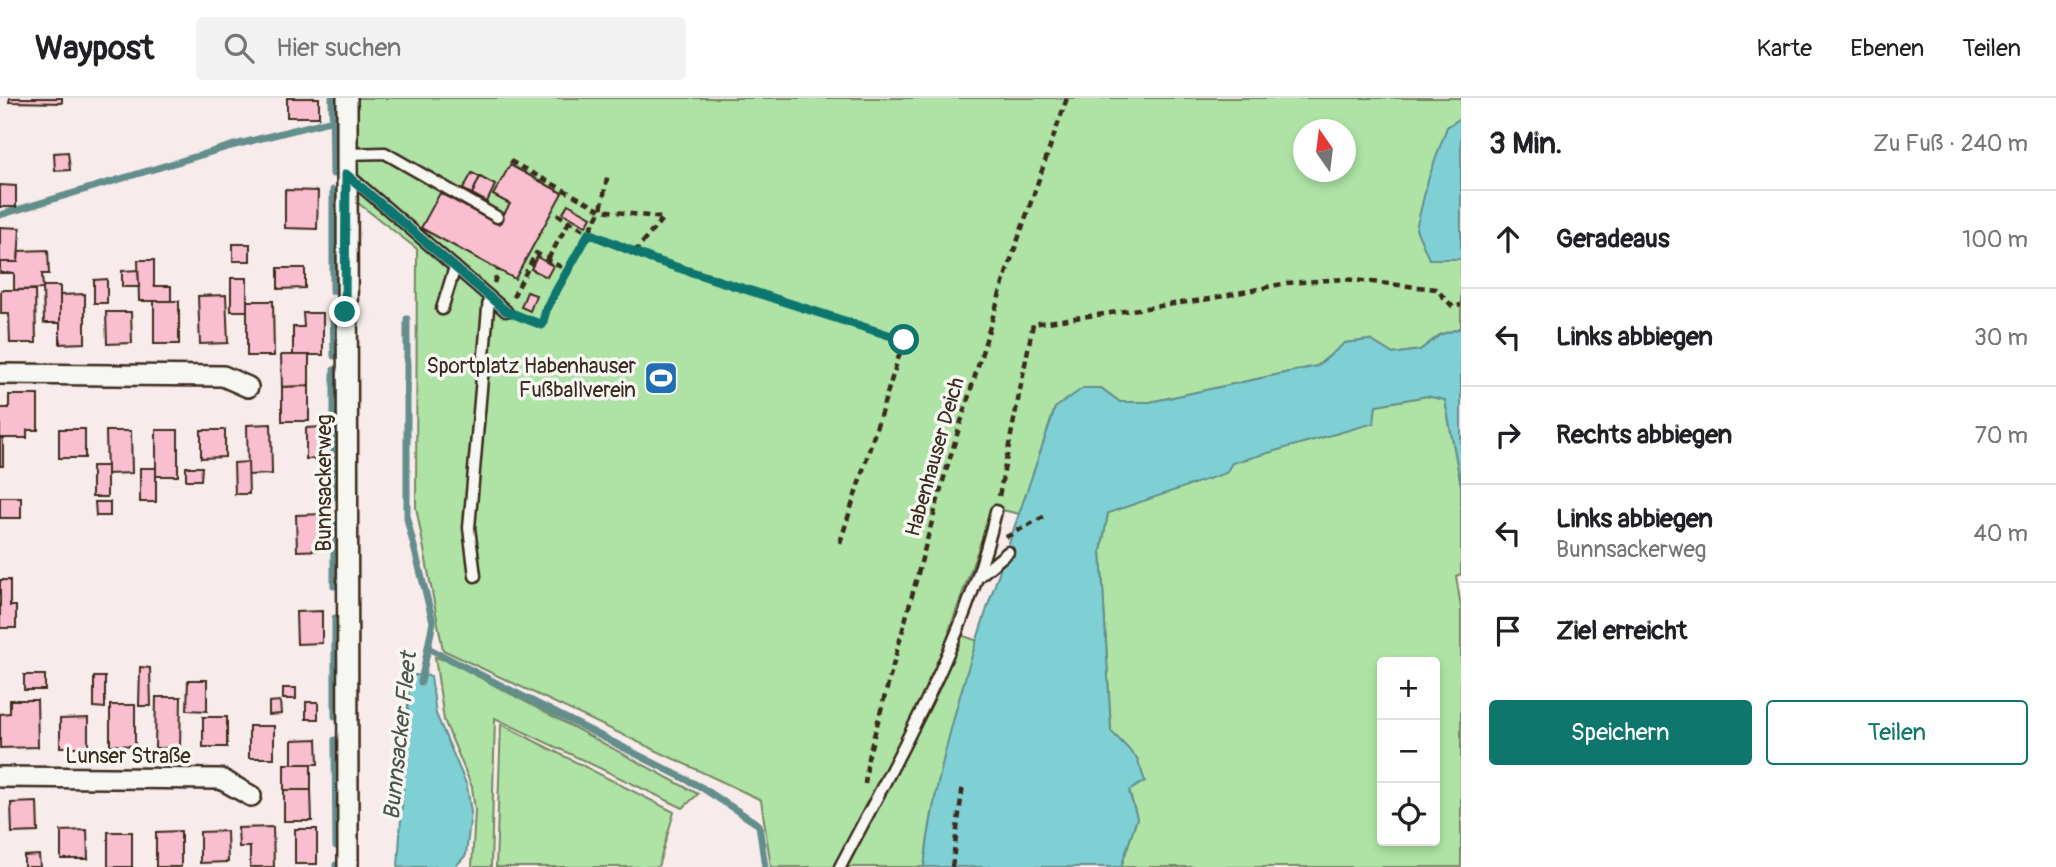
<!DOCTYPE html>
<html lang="de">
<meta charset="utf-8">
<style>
body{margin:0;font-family:Pangolin,sans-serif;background:#f2f2f2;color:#202124}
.controls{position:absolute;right:21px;bottom:21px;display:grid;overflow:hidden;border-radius:7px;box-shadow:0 4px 10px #0003}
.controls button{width:63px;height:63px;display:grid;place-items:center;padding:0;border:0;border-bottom:2px solid #e0e0e0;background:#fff;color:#202124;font:35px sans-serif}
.compass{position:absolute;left:1293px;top:21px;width:63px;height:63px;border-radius:50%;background:#fff;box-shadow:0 4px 10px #0003;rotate:346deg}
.stop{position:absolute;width:21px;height:21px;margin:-16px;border:5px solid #0f766e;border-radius:50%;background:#fff}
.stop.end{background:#0f766e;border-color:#fff;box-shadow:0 2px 7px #0008}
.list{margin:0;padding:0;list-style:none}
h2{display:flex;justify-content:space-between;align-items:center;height:91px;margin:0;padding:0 28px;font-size:30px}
h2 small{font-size:23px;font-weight:400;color:#757577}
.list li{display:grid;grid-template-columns:46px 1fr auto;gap:21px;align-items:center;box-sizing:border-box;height:98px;padding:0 28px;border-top:2px solid #e0e0e0}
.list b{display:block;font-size:26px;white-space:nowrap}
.list p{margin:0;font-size:23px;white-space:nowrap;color:#757577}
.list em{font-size:23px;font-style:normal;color:#757577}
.actions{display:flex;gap:14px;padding:21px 28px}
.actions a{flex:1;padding:16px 0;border:2px solid #0f766e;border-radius:7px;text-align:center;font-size:24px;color:#0f766e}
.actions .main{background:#0f766e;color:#fff}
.icon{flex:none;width:38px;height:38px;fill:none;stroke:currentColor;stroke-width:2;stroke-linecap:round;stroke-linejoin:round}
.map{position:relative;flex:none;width:1461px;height:769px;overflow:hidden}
header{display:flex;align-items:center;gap:42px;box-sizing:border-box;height:98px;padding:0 35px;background:#fff;border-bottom:2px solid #e0e0e0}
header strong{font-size:33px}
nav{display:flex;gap:38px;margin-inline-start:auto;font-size:24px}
.search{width:490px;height:63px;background:#f2f2f2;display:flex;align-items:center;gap:18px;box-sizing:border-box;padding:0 24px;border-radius:7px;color:#757577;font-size:26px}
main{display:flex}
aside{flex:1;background:#fff}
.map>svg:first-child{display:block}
.green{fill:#aee3a5;stroke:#748662;stroke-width:2;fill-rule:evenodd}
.water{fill:#7fd0d5;stroke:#648e8c;stroke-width:2}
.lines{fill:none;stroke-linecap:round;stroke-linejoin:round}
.stream{stroke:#648e8c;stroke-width:7}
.building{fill:#f9bfd0;stroke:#3b2a1e;stroke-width:2}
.service-casing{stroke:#3b2a1e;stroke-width:15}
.minor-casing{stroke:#3b2a1e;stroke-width:24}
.path{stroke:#3b2a1e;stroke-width:4.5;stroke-dasharray:7 5;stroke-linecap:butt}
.service{stroke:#f6f6f2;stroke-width:10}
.minor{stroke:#f6f6f2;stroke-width:19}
.route{stroke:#0f766e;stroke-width:9}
.labels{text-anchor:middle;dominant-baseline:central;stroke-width:7;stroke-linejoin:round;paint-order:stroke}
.poi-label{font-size:21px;fill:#3b2a1e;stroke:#f6f6f2;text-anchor:end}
.street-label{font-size:21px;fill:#3b2a1e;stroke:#f6f6f2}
.water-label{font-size:23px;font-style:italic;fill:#4c544c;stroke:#f6f6f2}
</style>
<header>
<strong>Waypost</strong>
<div class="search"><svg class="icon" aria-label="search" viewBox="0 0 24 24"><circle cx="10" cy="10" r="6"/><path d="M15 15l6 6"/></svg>Hier suchen</div>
<nav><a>Karte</a><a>Ebenen</a><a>Teilen</a></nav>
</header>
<main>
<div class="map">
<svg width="1461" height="769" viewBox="0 0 1461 769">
<rect width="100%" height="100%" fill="#f7ebeb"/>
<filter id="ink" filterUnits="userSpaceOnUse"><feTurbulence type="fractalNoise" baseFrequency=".0143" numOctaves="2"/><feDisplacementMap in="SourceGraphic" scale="14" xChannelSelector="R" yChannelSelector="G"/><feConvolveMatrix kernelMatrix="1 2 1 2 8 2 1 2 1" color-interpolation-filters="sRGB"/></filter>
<g filter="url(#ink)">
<!-- green -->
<g class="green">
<path d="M 358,0 L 1461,0 L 1461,20 L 1447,29 L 1429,161 L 1461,161 L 1461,230 L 1440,237 L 1420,252 L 1393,256 L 1370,242 L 1345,245 L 1317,268 L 1150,304 L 1120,304 L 1101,290 L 1055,310 L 1020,416 L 993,410 L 949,533 L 978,543 C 954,618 933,691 924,769 L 771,769 L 761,702 L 443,552 L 416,409 L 417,151 L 358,105 ZM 1304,32 L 1346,32 L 1346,74 L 1304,74 Z"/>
<path d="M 1427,298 L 1445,302 L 1461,387 L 1461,476 L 1456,478 L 1461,509 L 1461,769 L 1121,769 L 1137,720 L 1111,633 L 1101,453 L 1108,415 L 1232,365 L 1373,325 L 1376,307 ZM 1382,564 L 1435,564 L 1435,743 L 1382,743 Z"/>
<path d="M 435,559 L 451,564 L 698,696 L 683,710 L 495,620 L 491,769 L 472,769 L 475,712 L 472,689 L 444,622 Z"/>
<path d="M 501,626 L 674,714 L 658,769 L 496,769 Z"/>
</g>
<!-- water -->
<g class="water">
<path d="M 1461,20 L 1461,161 L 1429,161 L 1416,131 L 1428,82 L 1447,29 Z"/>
<path d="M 1461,230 L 1461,387 L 1445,302 L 1427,298 L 1376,307 L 1374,325 L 1232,365 L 1226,375 L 1108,415 L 1101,453 L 1111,633 L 1137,660 L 1145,683 L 1129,693 L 1137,720 L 1121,769 L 924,769 C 942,616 1007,457 1055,310 L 1083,290 L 1101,290 L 1120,304 L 1150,304 L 1317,268 L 1345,245 L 1370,242 L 1393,256 L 1420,252 L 1440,237 Z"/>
<path d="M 414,577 L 431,578 L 436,616 L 467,688 L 471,714 L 466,757 L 455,769 L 398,769 L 409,592 Z"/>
</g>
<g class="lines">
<!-- stream -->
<g class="stream">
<path d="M 332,0 L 333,76"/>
<path d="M 333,92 L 333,193"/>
<path d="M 0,117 L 231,48 L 333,22"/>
<path d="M 333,210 L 334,258"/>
<path d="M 407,221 L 407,421 L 433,524 L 421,584"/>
<path d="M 334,272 L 334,399"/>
<path d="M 334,427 L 334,488"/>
<path d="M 335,520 L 335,618"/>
<path d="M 428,550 L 701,689 L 759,727 L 765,769"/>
<path d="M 335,642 L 336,748"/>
<path d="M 336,769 L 336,767"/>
</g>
</g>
<!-- building -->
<g class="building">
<path d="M 10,0 L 62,0 L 62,5 L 9,4 Z"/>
<rect x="287" y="0" width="32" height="19"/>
<path d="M 68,54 L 70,72 L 55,73 L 54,55 Z"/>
<path d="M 510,67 L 562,95 L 515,181 L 421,130 L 440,95 L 498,126 L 510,106 L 493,97 Z"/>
<path d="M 472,75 L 480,79 L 472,96 L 463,91 Z"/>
<path d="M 480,79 L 495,87 L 487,104 L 472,96 Z"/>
<path d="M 0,87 L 16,88 L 16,109 L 0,109 Z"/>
<path d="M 285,92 L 318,93 L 317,131 L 285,130 Z"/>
<path d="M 568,106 L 591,119 L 586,128 L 563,115 Z"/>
<path d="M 0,129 L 20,130 L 18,164 L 0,164 Z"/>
<rect x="233" y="146" width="17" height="17"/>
<path d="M 48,152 L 49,176 L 42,176 L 43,191 L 14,192 L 14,175 L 0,175 L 0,164 L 18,164 L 19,153 Z"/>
<path d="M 537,159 L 553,168 L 547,179 L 531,171 Z"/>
<path d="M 138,162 L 154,162 L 154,188 L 171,188 L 171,203 L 139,203 Z"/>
<path d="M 278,170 L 305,170 L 305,190 L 278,191 Z"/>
<path d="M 138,172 L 139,189 L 122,189 L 122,173 Z"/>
<rect x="231" y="180" width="16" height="33"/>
<path d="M 107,181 L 107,205 L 94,205 L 94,182 Z"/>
<path d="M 43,188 L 60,188 L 60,225 L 44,225 Z"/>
<path d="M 1,192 L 35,192 L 36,245 L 10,245 L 9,216 L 1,216 Z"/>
<path d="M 527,194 L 536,197 L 530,213 L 521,209 Z"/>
<path d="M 85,196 L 85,245 L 60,246 L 60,197 Z"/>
<path d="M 226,197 L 228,245 L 200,246 L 198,198 Z"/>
<rect x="154" y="203" width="25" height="43"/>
<path d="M 247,203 L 273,203 L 274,258 L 247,258 Z"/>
<path d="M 106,214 L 131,214 L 132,245 L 107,246 Z"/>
<path d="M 303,215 L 323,215 L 323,257 L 293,257 L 293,229 L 304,229 Z"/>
<path d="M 281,257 L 309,257 L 309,288 L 282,289 Z"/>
<path d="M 309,288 L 309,323 L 282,323 L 282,289 Z"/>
<path d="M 9,297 L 38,297 L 38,332 L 27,332 L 27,340 L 0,340 L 0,310 L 9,310 Z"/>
<path d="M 271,326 L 272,376 L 248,377 L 247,327 Z"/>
<path d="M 324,329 L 324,361 L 306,361 L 306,330 Z"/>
<rect x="59" y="331" width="26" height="29"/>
<rect x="156" y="332" width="22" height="46"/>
<path d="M 201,332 L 225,332 L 225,359 L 201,360 Z"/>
<path d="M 106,333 L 131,333 L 132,375 L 107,376 Z"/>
<rect x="0" y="340" width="3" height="28"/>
<path d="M 248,364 L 249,396 L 235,396 L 234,365 Z"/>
<rect x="92" y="368" width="15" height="31"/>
<path d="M 186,369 L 202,369 L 201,382 L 186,382 Z"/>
<rect x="140" y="370" width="16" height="34"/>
<rect x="0" y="399" width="21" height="21"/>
<path d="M 95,404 L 110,404 L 110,418 L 96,418 Z"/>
<path d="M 325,416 L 326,452 L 297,453 L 296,417 Z"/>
<path d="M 0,482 L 10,482 L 10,508 L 16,508 L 16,530 L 0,530 Z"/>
<path d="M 322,513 L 322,545 L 297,546 L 296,514 Z"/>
<path d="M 140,569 L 150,570 L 151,608 L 139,608 Z"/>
<rect x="24" y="577" width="21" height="15"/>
<path d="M 94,579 L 105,579 L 105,610 L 94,609 Z"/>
<path d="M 188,582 L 207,582 L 207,613 L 187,612 Z"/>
<rect x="283" y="590" width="13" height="11"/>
<path d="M 156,599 L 181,599 L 180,650 L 155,650 Z"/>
<path d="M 10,602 L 37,602 L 38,649 L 0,650 L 0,616 L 10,615 Z"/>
<path d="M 280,603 L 281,616 L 269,617 L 269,604 Z"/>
<rect x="306" y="604" width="12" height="17"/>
<path d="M 110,607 L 135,607 L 135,648 L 110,647 Z"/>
<rect x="203" y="619" width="24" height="30"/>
<path d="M 88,620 L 88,649 L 60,649 L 60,621 Z"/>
<rect x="249" y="628" width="25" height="32"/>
<path d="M 317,641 L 318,666 L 292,666 L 292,642 Z"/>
<rect x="284" y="666" width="27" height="26"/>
<path d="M 284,692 L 311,692 L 312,723 L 284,723 Z"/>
<path d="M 37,704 L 38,734 L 12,735 L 11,705 Z"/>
<path d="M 273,729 L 274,769 L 250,769 L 250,749 L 239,749 L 238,730 Z"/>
<rect x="295" y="731" width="22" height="35"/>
<path d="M 87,732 L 88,761 L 61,761 L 61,733 Z"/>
<path d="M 181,733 L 181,769 L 156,769 L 156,734 Z"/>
<path d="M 227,733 L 228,764 L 200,765 L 200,734 Z"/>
<rect x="108" y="734" width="24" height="35"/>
<path d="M 39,757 L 40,769 L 24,769 L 24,758 Z"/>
</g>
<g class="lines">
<!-- service casing -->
<g class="service-casing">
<g id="service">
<path d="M 346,56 L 385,55 L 497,119"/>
<path d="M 347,76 L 506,213"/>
<path d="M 442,211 L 455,169"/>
<path d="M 475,478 L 469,430 L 489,199"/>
<path d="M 978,479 L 1008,454"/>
<path d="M 840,769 C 900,655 967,540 996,413"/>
</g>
</g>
<!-- minor casing -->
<g class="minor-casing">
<g id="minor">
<path d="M 347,0 L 348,769"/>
<path d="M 0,276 L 223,278 L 248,289"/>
<path d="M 0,679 L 221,681 L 251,698"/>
</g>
</g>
<!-- path -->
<g class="path">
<path d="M 510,63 L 601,112 L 663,120 L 634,155"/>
<path d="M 557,116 L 599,141 L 634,155 L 904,242 L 839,448"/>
<path d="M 548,161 L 569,124"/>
<path d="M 494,185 L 498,172"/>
<path d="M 513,199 L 536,155 L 568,173"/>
<path d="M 519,219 L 542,227 L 547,209 L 601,112 L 608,75"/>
<path d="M 999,398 L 1033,226 L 1209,201 L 1287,185 L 1344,181 L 1436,191 L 1453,209 L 1461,207"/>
<path d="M 1006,439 L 1045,418"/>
<path d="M 865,686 L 868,660 L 943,383 L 1005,179 L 1067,0"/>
<path d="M 952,769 L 963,686"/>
</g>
<!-- service -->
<use href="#service" class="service"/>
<!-- minor -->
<use href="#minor" class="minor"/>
</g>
</g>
<g class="lines" filter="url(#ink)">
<!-- route -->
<path class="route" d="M 345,214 L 346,76 L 506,213 L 542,227 L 547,209 L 589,135 L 651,161 L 904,242"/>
</g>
<!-- icons -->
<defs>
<g id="stadium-square" transform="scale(1.75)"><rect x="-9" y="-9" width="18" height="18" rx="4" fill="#1f6fb2" stroke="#f6f6f2"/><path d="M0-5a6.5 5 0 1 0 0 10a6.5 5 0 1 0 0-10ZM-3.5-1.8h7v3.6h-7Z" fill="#fff"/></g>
</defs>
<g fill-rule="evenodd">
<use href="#stadium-square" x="661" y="280"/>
</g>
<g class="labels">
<!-- poi labels -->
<g class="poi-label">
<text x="636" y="268">Sportplatz Habenhauser<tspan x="636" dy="24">Fußballverein</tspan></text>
</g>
<!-- street labels -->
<g class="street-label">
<text transform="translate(935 359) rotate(-74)">Habenhauser Deich</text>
<text transform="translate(324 385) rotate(-90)">Bunnsackerweg</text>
<text x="128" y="658">Lunser Straße</text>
</g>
<!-- water labels -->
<g class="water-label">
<text transform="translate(400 638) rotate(-84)">Bunnsacker Fleet</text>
</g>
</g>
</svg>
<div class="controls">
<button>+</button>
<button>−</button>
<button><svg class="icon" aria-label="locate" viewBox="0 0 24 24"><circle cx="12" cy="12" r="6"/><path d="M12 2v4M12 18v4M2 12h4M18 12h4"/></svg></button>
</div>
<svg class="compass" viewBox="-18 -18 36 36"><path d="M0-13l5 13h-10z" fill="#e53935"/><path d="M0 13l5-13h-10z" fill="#757577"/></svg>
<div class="stop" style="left:904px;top:242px"></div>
<div class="stop end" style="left:345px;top:214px"></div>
</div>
<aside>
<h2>3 Min.<small>Zu Fuß · 240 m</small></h2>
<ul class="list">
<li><svg class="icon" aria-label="ahead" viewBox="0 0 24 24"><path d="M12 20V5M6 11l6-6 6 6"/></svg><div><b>Geradeaus</b></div><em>100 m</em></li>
<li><svg class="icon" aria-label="left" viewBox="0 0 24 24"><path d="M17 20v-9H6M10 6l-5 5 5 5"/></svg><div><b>Links abbiegen</b></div><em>30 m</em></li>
<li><svg class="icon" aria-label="right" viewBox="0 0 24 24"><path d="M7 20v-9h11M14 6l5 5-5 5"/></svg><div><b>Rechts abbiegen</b></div><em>70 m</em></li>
<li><svg class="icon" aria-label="left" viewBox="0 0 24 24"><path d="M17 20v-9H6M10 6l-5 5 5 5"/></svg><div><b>Links abbiegen</b><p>Bunnsackerweg</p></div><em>40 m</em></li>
<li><svg class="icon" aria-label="arrive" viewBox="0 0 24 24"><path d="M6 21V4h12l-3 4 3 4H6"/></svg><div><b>Ziel erreicht</b></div></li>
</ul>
<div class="actions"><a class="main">Speichern</a><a>Teilen</a></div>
</aside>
</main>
